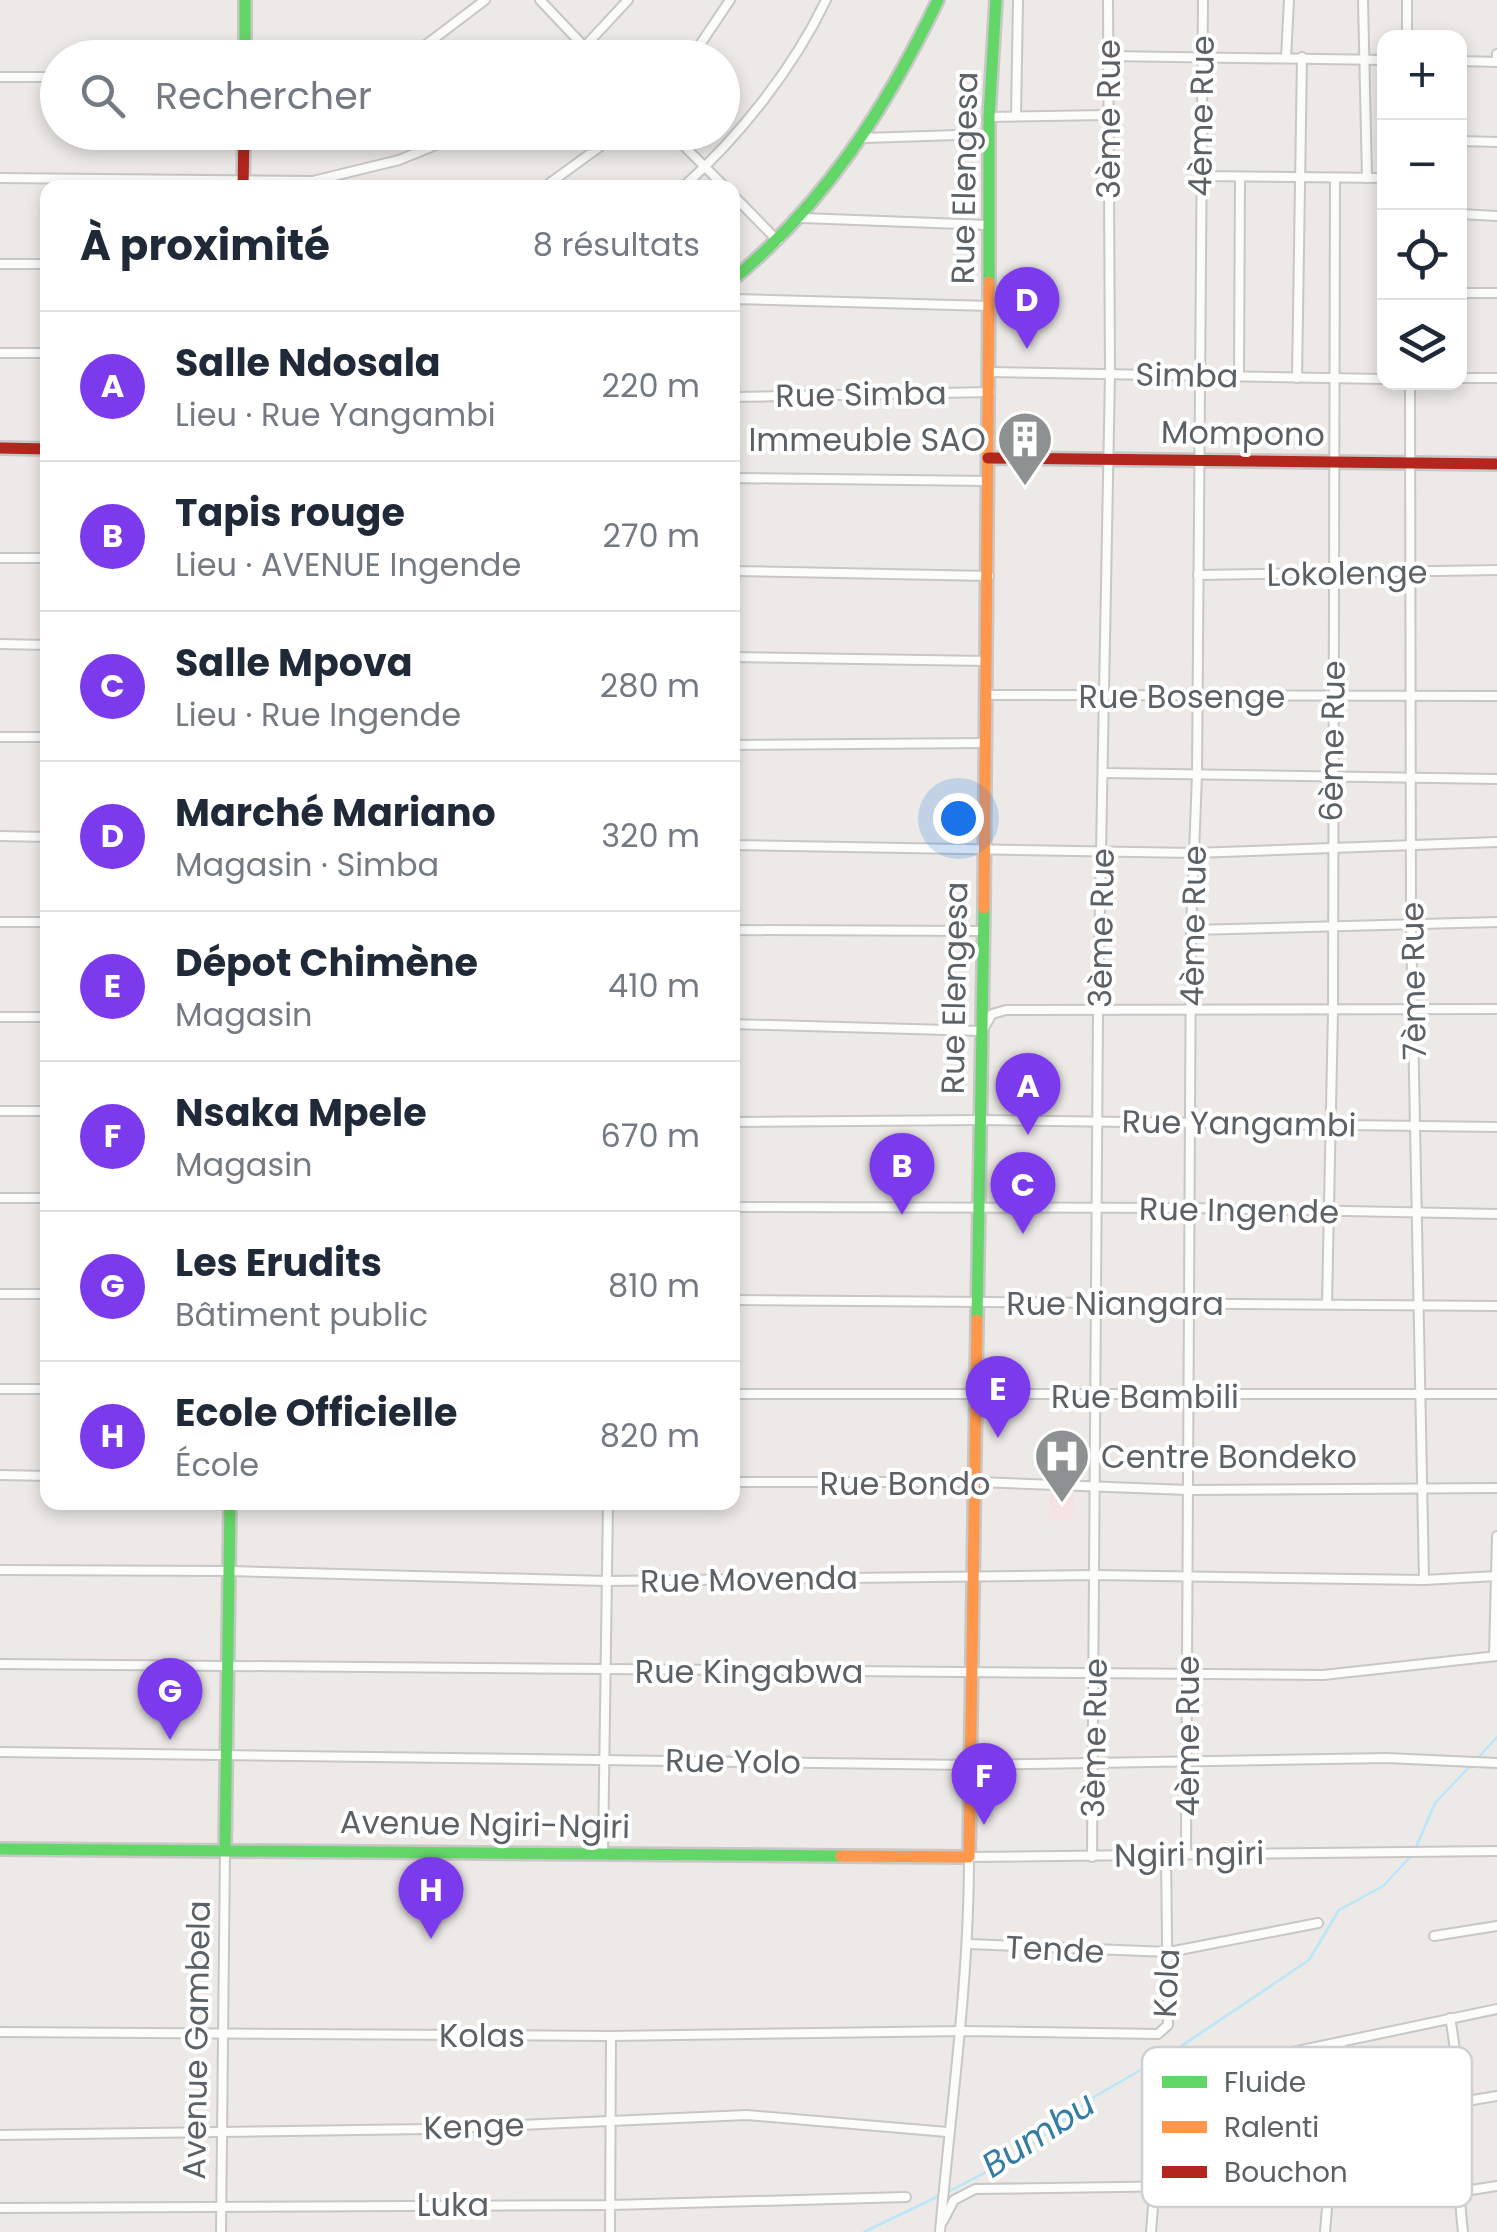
<!DOCTYPE html>
<html lang="fr">
<meta charset="utf-8">
<style>
body{margin:0;font-family:Poppins,sans-serif;background:#f2f2f3;color:#1f2937}
.controls{position:absolute;right:30px;top:30px;display:grid;overflow:hidden;border-radius:20px;box-shadow:0 5px 15px #0003}
.controls button{width:90px;height:90px;display:grid;place-items:center;padding:0;border:0;border-bottom:2px solid #e0e1e3;background:#fff;color:#1f2937;font:50px sans-serif}
.you{position:absolute;left:958px;top:818px;width:35px;height:35px;margin:-25px;border:8px solid #fff;border-radius:50%;background:#1a73e8;box-shadow:0 0 0 15px #1a73e833}
.badge{display:grid;place-items:center;width:65px;height:65px;border-radius:50%;background:#7c3aed;color:#fff;font-size:32px;font-weight:700}
.pin{position:absolute;translate:-50% -82px;filter:drop-shadow(0 2px 5px #0008)}
.pin::after{content:'';position:absolute;top:52px;width:35px;height:30px;background:inherit;clip-path:polygon(0 0,100% 0,50% 100%)}
.list{margin:0;padding:0;list-style:none}
h2{display:flex;justify-content:space-between;align-items:center;height:130px;margin:0;padding:0 40px;font-size:42px}
h2 small{font-size:32px;font-weight:400;color:#747a83}
.list li{display:grid;grid-template-columns:65px 1fr auto;gap:30px;align-items:center;box-sizing:border-box;height:150px;padding:0 40px;border-top:2px solid #e0e1e3}
.list b{display:block;font-size:38px;white-space:nowrap}
.list p{margin:0;font-size:32px;white-space:nowrap;color:#747a83}
.list em{font-size:32px;font-style:normal;color:#747a83}
.icon{flex:none;width:55px;height:55px;fill:none;stroke:currentColor;stroke-width:2;stroke-linecap:round;stroke-linejoin:round}
.map{position:relative;flex:none;width:1497px;height:2232px;overflow:hidden}
.search{position:absolute;background:#fff;box-shadow:0 5px 15px #0003;left:40px;top:40px;width:700px;height:110px;display:flex;align-items:center;gap:25px;box-sizing:border-box;padding:0 35px;border-radius:55px;color:#747a83;font-size:38px}
.panel{position:absolute;background:#fff;box-shadow:0 5px 15px #0003;left:40px;top:180px;width:700px;height:1330px;border-radius:20px}
.map>svg:first-child{display:block}
.medical{fill:#f5e3e3}
.lines{fill:none;stroke-linecap:round;stroke-linejoin:round}
.stream{stroke:#b9e6f8;stroke-width:2.5}
.street-casing{stroke:#c7c7c7;stroke-width:12}
.fast-casing{stroke:#c7c7c7;stroke-width:16}
.slow-casing{stroke:#c7c7c7;stroke-width:16}
.jam-casing{stroke:#c7c7c7;stroke-width:16}
.street{stroke:#fcfcfb;stroke-width:8}
.fast{stroke:#63d668;stroke-width:11}
.slow{stroke:#ff974d;stroke-width:11}
.jam{stroke:#b3261e;stroke-width:11}
.labels{text-anchor:middle;dominant-baseline:central;stroke-width:8;stroke-linejoin:round;paint-order:stroke}
.street-label{font-size:32px;fill:#5b6165;stroke:#fff}
.poi-label{font-size:32px;fill:#5b6165;stroke:#fff;text-anchor:end}
.water-label{font-size:35px;font-style:italic;fill:#357ca4;stroke:#fff}
.key{fill:#fff;stroke:#ced0d1;stroke-width:2.5}
.key-label{font-size:28px;fill:#5b6165}
</style>
<div class="map">
<svg width="1497" height="2232" viewBox="0 0 1497 2232">
<rect width="100%" height="100%" fill="#ece9e6"/>
<!-- medical -->
<path class="medical" d="M 1050,1491 L 1074,1492 L 1073,1519 L 1049,1521 Z"/>
<g class="lines">
<!-- stream -->
<g class="stream">
<path d="M 1478,1758 L 1497,1737"/>
<path d="M 1416,1847 L 1435,1803 L 1472,1764"/>
<path d="M 948,2192 L 1018,2155 L 1094,2097 L 1177,2049 L 1309,1960 L 1339,1910 L 1383,1886 L 1413,1854"/>
<path d="M 864,2232 L 941,2195"/>
</g>
<!-- street casing -->
<g class="street-casing">
<g id="street">
<path d="M 540,0 L 595,58"/>
<path d="M 1363,0 L 1367,178"/>
<path d="M 1407,0 L 1407,38"/>
<path d="M 1108,56 L 1384,60"/>
<path d="M 392,58 L 423,47 L 485,0"/>
<path d="M 574,58 L 628,0"/>
<path d="M 691,58 L 730,0"/>
<path d="M 1286,58 L 1289,0"/>
<path d="M 1460,61 L 1497,62 L 1497,54"/>
<path d="M 0,77 L 58,77"/>
<path d="M 1016,116 L 1018,0"/>
<path d="M 989,117 L 1107,115"/>
<path d="M 670,132 L 726,188"/>
<path d="M 864,138 L 989,134"/>
<path d="M 1460,141 L 1497,142"/>
<path d="M 1199,176 L 1384,178"/>
<path d="M 0,178 L 313,181 L 399,160 L 468,132"/>
<path d="M 543,188 L 620,132"/>
<path d="M 682,188 C 739,137 793,69 826,0"/>
<path d="M 732,194 L 778,241"/>
<path d="M 1460,214 L 1497,216"/>
<path d="M 802,218 L 988,225"/>
<path d="M 0,264 L 48,264"/>
<path d="M 1460,293 L 1497,293"/>
<path d="M 732,299 L 990,306"/>
<path d="M 0,353 L 48,353"/>
<path d="M 990,372 L 1384,379"/>
<path d="M 1239,376 L 1240,177"/>
<path d="M 1297,378 L 1302,57"/>
<path d="M 1460,378 L 1497,378"/>
<path d="M 1410,382 L 1411,923 L 1424,1580"/>
<path d="M 732,397 L 990,392"/>
<path d="M 732,478 L 988,481"/>
<path d="M 0,558 L 48,558"/>
<path d="M 732,571 L 989,576"/>
<path d="M 1198,575 L 1497,570"/>
<path d="M 0,644 L 48,645"/>
<path d="M 732,657 L 987,661"/>
<path d="M 987,695 L 1497,696"/>
<path d="M 0,737 L 48,737"/>
<path d="M 732,745 L 985,743"/>
<path d="M 1103,773 L 1497,779"/>
<path d="M 0,836 L 48,837"/>
<path d="M 732,845 L 1194,853 L 1497,842"/>
<path d="M 0,922 L 48,922"/>
<path d="M 732,930 L 982,931"/>
<path d="M 1191,930 L 1497,922"/>
<path d="M 0,1017 L 48,1017"/>
<path d="M 732,1024 L 982,1031 L 992,1014 L 1006,1010 L 1497,1009"/>
<path d="M 0,1111 L 48,1111"/>
<path d="M 732,1122 L 980,1120 L 1497,1127"/>
<path d="M 0,1198 L 48,1198"/>
<path d="M 732,1207 L 1189,1208 L 1497,1214"/>
<path d="M 0,1294 L 48,1294"/>
<path d="M 732,1300 L 1497,1306"/>
<path d="M 1327,1304 L 1333,1011 L 1335,178"/>
<path d="M 0,1389 L 48,1389"/>
<path d="M 732,1394 L 1497,1394"/>
<path d="M 0,1475 L 48,1476"/>
<path d="M 732,1482 L 978,1482 L 1188,1490 L 1497,1488"/>
<path d="M 0,1570 L 230,1571 L 607,1581 L 1095,1575 L 1424,1580 L 1497,1576"/>
<path d="M 1494,1656 L 1497,1536"/>
<path d="M 0,1664 L 1323,1675 L 1497,1656"/>
<path d="M 0,1752 L 970,1765 L 1386,1758 L 1497,1763"/>
<path d="M 1186,1852 L 1191,930 L 1197,775 L 1203,0"/>
<path d="M 603,1853 L 608,1502"/>
<path d="M 1092,1857 L 1098,1011 L 1110,373 L 1108,0"/>
<path d="M 1434,1936 L 1497,1926"/>
<path d="M 969,1944 L 1169,1952 L 1318,1923"/>
<path d="M 1450,2018 C 1464,2088 1454,2161 1463,2232"/>
<path d="M 0,2032 L 611,2036 L 964,2031 L 1158,2034 L 1168,2025 L 1166,1853"/>
<path d="M 1160,2117 L 1455,2103 L 1497,2096"/>
<path d="M 0,2135 L 428,2129 L 747,2115 L 947,2132"/>
<path d="M 1458,2192 L 1497,2186"/>
<path d="M 0,2208 L 612,2205 L 906,2197"/>
<path d="M 943,2221 L 954,2200 L 975,2189 L 1457,2182"/>
<path d="M 221,2232 L 225,1849"/>
<path d="M 610,2232 L 611,2036"/>
<path d="M 940,2232 C 951,2106 969,1983 969,1857 L 1497,1851"/>
<path d="M 1151,2232 L 1161,2104 L 1168,2078 L 1497,2009"/>
<path d="M 1325,2232 L 1341,2042"/>
</g>
</g>
<!-- fast casing -->
<g class="fast-casing">
<g id="fast">
<path d="M 245,0 L 245,58"/>
<path d="M 732,280 C 825,204 886,108 938,0"/>
<path d="M 989,282 L 989,117 L 996,0"/>
<path d="M 977,1320 L 984,908"/>
<path d="M 0,1849 L 841,1856"/>
<path d="M 225,1849 L 230,1502"/>
</g>
</g>
<!-- slow casing -->
<g class="slow-casing">
<g id="slow">
<path d="M 984,908 L 989,282"/>
<path d="M 841,1856 L 969,1857 L 977,1320"/>
</g>
</g>
<!-- jam casing -->
<g class="jam-casing">
<g id="jam">
<path d="M 243,188 L 244,132"/>
<path d="M 0,448 L 48,449"/>
<path d="M 988,458 L 1497,464"/>
</g>
</g>
<!-- street -->
<use href="#street" class="street"/>
<!-- fast -->
<use href="#fast" class="fast"/>
<!-- slow -->
<use href="#slow" class="slow"/>
<!-- jam -->
<use href="#jam" class="jam"/>
</g>
<!-- icons -->
<defs>
<g id="building-pin" transform="scale(2.875)"><path d="M0 17L-7.5 6A9.5 9.5 0 1 1 7.5 6Z" fill="#8e9192" stroke="#fff"/><path d="M-4-6H4V6H1V3H-1V6H-4ZM-2.5-4.3h1.7v1.8h-1.7ZM.8-4.3h1.7v1.8H.8ZM-2.5-1h1.7V.8h-1.7ZM.8-1h1.7V.8H.8Z" fill="#fff"/></g>
<g id="hospital-pin" transform="scale(2.875)"><path d="M0 17L-7.5 6A9.5 9.5 0 1 1 7.5 6Z" fill="#8e9192" stroke="#fff"/><path d="M-5-5h3v3.5h4V-5h3V5h-3V1.5h-4V5h-3Z" fill="#fff"/></g>
</defs>
<g fill-rule="evenodd">
<use href="#building-pin" x="1025" y="439"/>
<use href="#hospital-pin" x="1062" y="1456"/>
</g>
<g class="labels">
<!-- street labels -->
<g class="street-label">
<text transform="translate(1201 116) rotate(-89)">4ème Rue</text>
<text transform="translate(1108 119) rotate(-90)">3ème Rue</text>
<text transform="translate(964 178) rotate(-89)">Rue Elengesa</text>
<text transform="translate(1187 375) rotate(1)">Simba</text>
<text transform="translate(861 394) rotate(-1)">Rue Simba</text>
<text transform="translate(1243 433) rotate(1)">Mompono</text>
<text transform="translate(1347 573) rotate(-1)">Lokolenge</text>
<text x="1182" y="696">Rue Bosenge</text>
<text transform="translate(1332 741) rotate(-89)">6ème Rue</text>
<text transform="translate(1193 926) rotate(-89)">4ème Rue</text>
<text transform="translate(1101 928) rotate(-89)">3ème Rue</text>
<text transform="translate(1413 981) rotate(-91)">7ème Rue</text>
<text transform="translate(954 988) rotate(-89)">Rue Elengesa</text>
<text transform="translate(1239 1123) rotate(1)">Rue Yangambi</text>
<text transform="translate(1239 1210) rotate(1)">Rue Ingende</text>
<text x="1115" y="1303">Rue Niangara</text>
<text x="1145" y="1396">Rue Bambili</text>
<text x="905" y="1483">Rue Bondo</text>
<text transform="translate(749 1579) rotate(-1)">Rue Movenda</text>
<text x="749" y="1671">Rue Kingabwa</text>
<text transform="translate(1187 1736) rotate(-90)">4ème Rue</text>
<text transform="translate(1094 1738) rotate(-89)">3ème Rue</text>
<text transform="translate(733 1761) rotate(1)">Rue Yolo</text>
<text transform="translate(485 1824) rotate(1)">Avenue Ngiri-Ngiri</text>
<text transform="translate(1189 1854) rotate(-1)">Ngiri ngiri</text>
<text transform="translate(1055 1949) rotate(3)">Tende</text>
<text transform="translate(1166 1983) rotate(-87)">Kola</text>
<text x="482" y="2035">Kolas</text>
<text transform="translate(196 2040) rotate(-89)">Avenue Gambela</text>
<text transform="translate(474 2126) rotate(-2)">Kenge</text>
<text x="453" y="2204">Luka</text>
</g>
<!-- poi labels -->
<g class="poi-label">
<text x="986" y="439">Immeuble SAO</text>
<text x="1101" y="1456" text-anchor="start">Centre Bondeko</text>
</g>
<!-- water labels -->
<g class="water-label">
<text transform="translate(1038 2134) rotate(-33)">Bumbu</text>
</g>
</g>
<!-- legend -->
<rect x="1142" y="2047" width="330" height="160" rx="15" class="key"/>
<rect x="1162" y="2076" width="45" height="12" fill="#63d668"/>
<rect x="1162" y="2121" width="45" height="12" fill="#ff974d"/>
<rect x="1162" y="2166" width="45" height="12" fill="#b3261e"/>
<g class="key-label">
<text x="1224" y="2092">Fluide</text>
<text x="1224" y="2137">Ralenti</text>
<text x="1224" y="2182">Bouchon</text>
</g>
</svg>
<div class="controls">
<button>+</button>
<button>−</button>
<button><svg class="icon" aria-label="locate" viewBox="0 0 24 24"><circle cx="12" cy="12" r="6"/><path d="M12 2v4M12 18v4M2 12h4M18 12h4"/></svg></button>
<button><svg class="icon" aria-label="layers" viewBox="0 0 24 24"><path d="M12 4l9 5-9 5-9-5zM3 14l9 5 9-5"/></svg></button>
</div>
<div class="you"></div>
<div class="pin badge" style="left:1028px;top:1135px">A</div>
<div class="pin badge" style="left:902px;top:1215px">B</div>
<div class="pin badge" style="left:1023px;top:1234px">C</div>
<div class="pin badge" style="left:1027px;top:349px">D</div>
<div class="pin badge" style="left:998px;top:1438px">E</div>
<div class="pin badge" style="left:984px;top:1825px">F</div>
<div class="pin badge" style="left:170px;top:1740px">G</div>
<div class="pin badge" style="left:431px;top:1939px">H</div>
<div class="search"><svg class="icon" aria-label="search" viewBox="0 0 24 24"><circle cx="10" cy="10" r="6"/><path d="M15 15l6 6"/></svg>Rechercher</div>
<section class="panel">
<h2>À proximité<small>8 résultats</small></h2>
<ul class="list">
<li><span class="badge">A</span><div><b>Salle Ndosala</b><p>Lieu · Rue Yangambi</p></div><em>220 m</em></li>
<li><span class="badge">B</span><div><b>Tapis rouge</b><p>Lieu · AVENUE Ingende</p></div><em>270 m</em></li>
<li><span class="badge">C</span><div><b>Salle Mpova</b><p>Lieu · Rue Ingende</p></div><em>280 m</em></li>
<li><span class="badge">D</span><div><b>Marché Mariano</b><p>Magasin · Simba</p></div><em>320 m</em></li>
<li><span class="badge">E</span><div><b>Dépot Chimène</b><p>Magasin</p></div><em>410 m</em></li>
<li><span class="badge">F</span><div><b>Nsaka Mpele</b><p>Magasin</p></div><em>670 m</em></li>
<li><span class="badge">G</span><div><b>Les Erudits</b><p>Bâtiment public</p></div><em>810 m</em></li>
<li><span class="badge">H</span><div><b>Ecole Officielle</b><p>École</p></div><em>820 m</em></li>
</ul>
</section>
</div>
